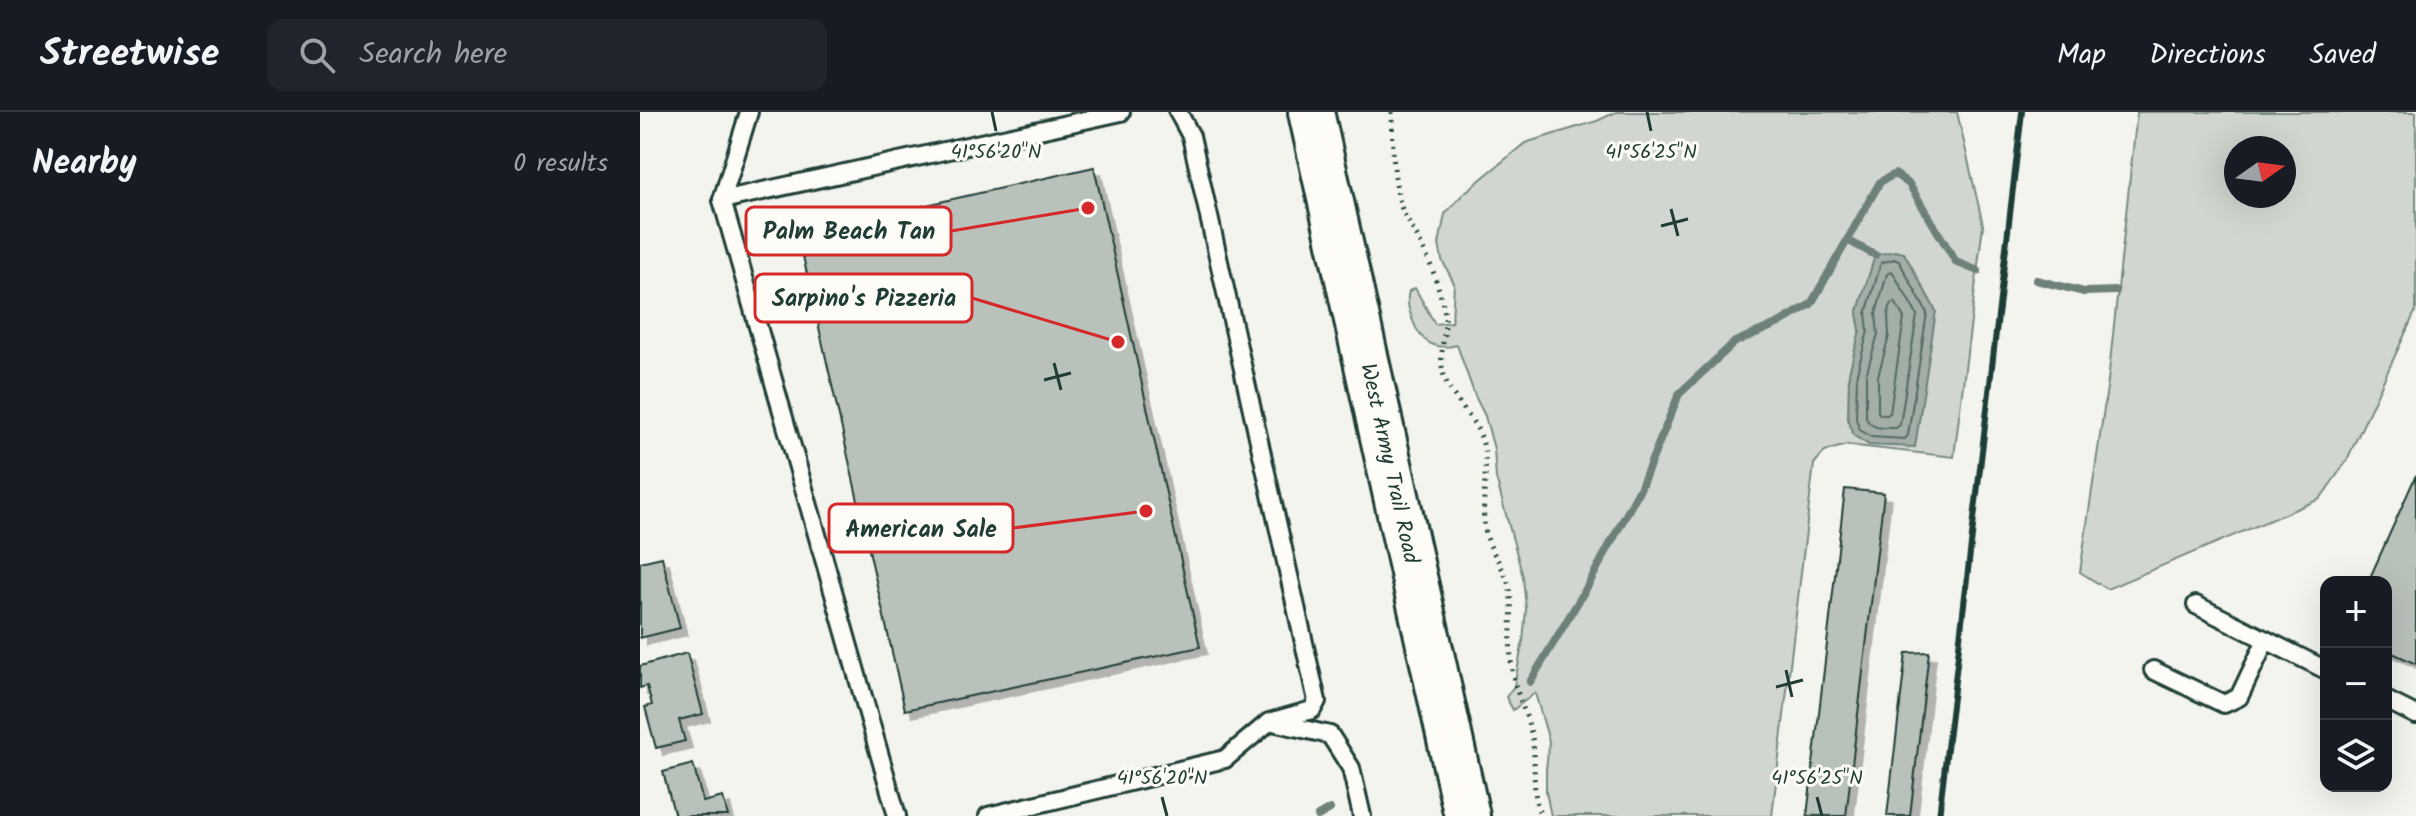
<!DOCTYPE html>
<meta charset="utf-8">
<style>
body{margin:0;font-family:Kalam,sans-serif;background:#20242c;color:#f1f3f6}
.controls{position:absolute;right:24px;bottom:24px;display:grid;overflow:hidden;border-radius:16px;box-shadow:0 8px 32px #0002}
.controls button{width:72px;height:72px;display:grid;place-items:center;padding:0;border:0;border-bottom:2px solid #363941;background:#171b24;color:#f1f3f6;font:40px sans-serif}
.compass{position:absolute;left:1584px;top:24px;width:72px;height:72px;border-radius:50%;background:#171b24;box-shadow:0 8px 32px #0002;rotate:76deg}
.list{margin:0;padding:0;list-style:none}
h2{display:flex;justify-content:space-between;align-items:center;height:104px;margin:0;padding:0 32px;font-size:34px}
h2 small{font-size:26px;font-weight:400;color:#9ea1a6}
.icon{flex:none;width:44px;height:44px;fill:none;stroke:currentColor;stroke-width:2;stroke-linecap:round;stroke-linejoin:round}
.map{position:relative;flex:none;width:1776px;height:704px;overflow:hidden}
header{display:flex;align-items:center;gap:48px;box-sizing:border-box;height:112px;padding:0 40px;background:#171b24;border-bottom:2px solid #363941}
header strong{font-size:38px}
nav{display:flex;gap:44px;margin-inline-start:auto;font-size:28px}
.search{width:560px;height:72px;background:#20242c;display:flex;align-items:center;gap:20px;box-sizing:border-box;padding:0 28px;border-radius:16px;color:#9ea1a6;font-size:30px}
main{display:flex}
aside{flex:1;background:#171b24}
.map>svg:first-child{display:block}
.green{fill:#d1d6d1;stroke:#788a82;stroke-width:2;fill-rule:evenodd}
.water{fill:#a3aea7;stroke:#6e8179;stroke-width:2}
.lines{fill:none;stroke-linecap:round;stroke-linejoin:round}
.shore{stroke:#546a62;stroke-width:2}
.stream{stroke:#6e8179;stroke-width:8}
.building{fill:#b9c1bb;stroke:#1f3d34;stroke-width:2;filter:url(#shadow)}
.service-casing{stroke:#1f3d34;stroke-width:22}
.secondary-casing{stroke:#1f3d34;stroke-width:50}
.path{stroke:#1f3d34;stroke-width:5;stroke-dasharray:2 6;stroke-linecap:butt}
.service{stroke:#fdfcf7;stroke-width:16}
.secondary{stroke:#fdfcf7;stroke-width:44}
.rail{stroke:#1f3d34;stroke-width:6}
.ticks{fill:none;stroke:#1f3d34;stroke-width:3}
.labels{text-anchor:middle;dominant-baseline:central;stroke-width:6;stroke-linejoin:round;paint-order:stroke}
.street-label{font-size:22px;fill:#1f3d34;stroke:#fdfcf7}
.ticks-label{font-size:20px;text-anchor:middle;fill:#1f3d34;stroke:#fdfcf7;stroke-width:6;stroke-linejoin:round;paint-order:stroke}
.leader{fill:none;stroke:#d62828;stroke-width:3}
.callout-dot{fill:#d62828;stroke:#fdfcf7;stroke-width:3}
.callout{fill:#fdfcf7;stroke:#d62828;stroke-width:3}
.callout-label{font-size:24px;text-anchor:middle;font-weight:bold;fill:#1f3d34}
</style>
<header>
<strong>Streetwise</strong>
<div class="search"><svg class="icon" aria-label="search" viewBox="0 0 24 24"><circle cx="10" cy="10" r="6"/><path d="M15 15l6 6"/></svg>Search here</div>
<nav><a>Map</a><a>Directions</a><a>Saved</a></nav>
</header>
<main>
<aside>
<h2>Nearby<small>0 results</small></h2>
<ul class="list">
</ul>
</aside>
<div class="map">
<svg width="1776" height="704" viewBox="0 0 1776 704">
<defs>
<filter id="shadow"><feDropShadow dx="7" dy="7" stdDeviation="0" flood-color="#0004"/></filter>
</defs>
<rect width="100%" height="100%" fill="#f4f4ef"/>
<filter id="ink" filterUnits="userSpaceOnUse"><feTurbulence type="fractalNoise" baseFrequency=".0125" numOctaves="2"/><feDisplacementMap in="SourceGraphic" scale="16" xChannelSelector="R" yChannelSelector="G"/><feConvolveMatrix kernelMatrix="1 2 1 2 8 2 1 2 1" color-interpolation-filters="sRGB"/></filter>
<g filter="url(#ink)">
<!-- green -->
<g class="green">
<path d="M 976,0 L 1317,0 L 1343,113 L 1314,345 L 1207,333 L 1185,339 L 1174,352 L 1132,704 L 911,704 L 906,680 L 906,658 L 909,629 L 895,581 L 873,598 L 866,585 L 874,574 L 883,529 L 886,497 L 883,465 L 856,366 L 854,337 L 845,304 L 835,284 L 817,233 C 795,239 781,231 773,209 C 769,198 766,191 769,179 L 775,176 L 795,212 L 812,210 L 814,171 L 802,148 L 799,132 L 805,102 L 823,82 L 885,31 L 957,9 Z"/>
<path d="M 1497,0 L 1776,0 L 1776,198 L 1706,350 L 1680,387 L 1467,477 L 1440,460 L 1468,269 ZM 1596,36 L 1644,36 L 1644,84 L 1596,84 Z"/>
</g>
<!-- water -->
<path class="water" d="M 1255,139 L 1264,141 L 1296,199 L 1275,335 L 1229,333 L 1213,323 L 1208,308 L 1209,261 L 1220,218 L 1217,202 L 1235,143 Z"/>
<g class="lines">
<!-- shore -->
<g class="shore">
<path d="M 1254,147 L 1259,149 L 1287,201 L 1268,323 L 1265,327 L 1231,325 L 1220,318 L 1216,307 L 1217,261 L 1228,219 L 1226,202 L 1241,151 Z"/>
<path d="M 1252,159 L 1277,203 L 1260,313 L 1256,316 C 1244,316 1230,318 1226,305 L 1226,263 L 1238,222 L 1236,202 L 1247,162 Z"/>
<path d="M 1255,190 L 1264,206 L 1250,301 L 1247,303 L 1241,303 L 1238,300 L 1238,264 L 1249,224 L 1248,203 L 1251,192 Z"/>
</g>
<!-- stream -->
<g class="stream">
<path d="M 1207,128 L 1235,143"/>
<path d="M 1396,168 L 1444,180 L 1476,179"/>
<path d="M 890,570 L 947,475 L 1000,377 L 1039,282 L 1095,230 L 1139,211 L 1171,192 L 1240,70 L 1255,62 L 1269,72 L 1316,150 L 1338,159"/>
<path d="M 678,704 L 690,697"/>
</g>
</g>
<!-- building -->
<g class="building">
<path d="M 454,55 L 560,535 L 265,598 L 158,122 Z"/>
<path d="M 1776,363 L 1776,552 L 1746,538 L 1746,470 L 1728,470 Z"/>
<path d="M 1205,377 L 1244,381 L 1206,704 L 1167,704 Z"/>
<path d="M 22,445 L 40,516 L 0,526 L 0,450 Z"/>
<path d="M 1289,540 L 1270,704 L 1247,704 L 1266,541 Z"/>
<path d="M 47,541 L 63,602 L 39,608 L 45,629 L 16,636 L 5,595 L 12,593 L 7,574 L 0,576 L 0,554 Z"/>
<path d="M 53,652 L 63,690 L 83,685 L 88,704 L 35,704 L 23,660 Z"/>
</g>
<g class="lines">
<!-- service casing -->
<g class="service-casing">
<g id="service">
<path d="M 109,0 L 82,88 L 257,704"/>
<path d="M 82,88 L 481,0"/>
<path d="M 1556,493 L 1686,558"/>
<path d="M 1513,558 L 1584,592 L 1599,585 L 1626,528"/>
<path d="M 1746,588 L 1776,603"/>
<path d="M 637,611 L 690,623 L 711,656 L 722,704"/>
<path d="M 348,704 L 585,647 L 629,610 L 672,598 L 677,589 L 551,24 L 538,0"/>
</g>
</g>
<!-- secondary casing -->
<g class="secondary-casing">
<g id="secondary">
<path id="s1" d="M 671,0 L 827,704"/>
</g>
</g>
<!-- path -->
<path class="path" d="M 752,0 C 753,29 752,62 760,91 C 764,106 775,119 782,134 C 792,154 799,175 804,197 C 809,221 795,245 806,269 C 814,288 835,308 841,325 C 851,352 840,388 845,416 C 848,439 866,456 870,478 C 874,503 868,531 872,557 C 875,583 890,606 893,632 C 896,657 891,681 901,704"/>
<!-- service -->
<use href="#service" class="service"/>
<!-- secondary -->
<use href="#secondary" class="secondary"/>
<!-- rail -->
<path class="rail" d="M 1299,704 L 1382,0"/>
</g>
</g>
<!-- ticks -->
<path class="ticks" d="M 352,0 L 356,19M 1007,0 L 1011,19M 1031,97 L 1038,124M 1021,114 L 1048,107M 414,251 L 421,278M 404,268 L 431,261M 1146,558 L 1152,585M 1136,575 L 1163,568M 522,685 L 527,704M 1177,685 L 1182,704"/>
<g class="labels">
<!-- street labels -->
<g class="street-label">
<text stroke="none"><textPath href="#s1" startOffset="360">West Army Trail Road</textPath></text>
</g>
</g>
<g class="ticks-label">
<text x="356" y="46">41°56'20"N</text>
<text x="1011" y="46">41°56'25"N</text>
<text x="522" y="672">41°56'20"N</text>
<text x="1177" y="672">41°56'25"N</text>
</g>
<!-- callouts -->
<path class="leader" d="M448 96L311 119M478 230L332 186M506 399L373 416"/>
<g class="callout-dot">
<circle cx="448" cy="96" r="8"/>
<circle cx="478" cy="230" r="8"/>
<circle cx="506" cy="399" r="8"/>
</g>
<g class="callout">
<rect x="106" y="95" width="205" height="48" rx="8"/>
<rect x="115" y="162" width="217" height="48" rx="8"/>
<rect x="189" y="392" width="184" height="48" rx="8"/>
</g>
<g class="callout-label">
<text x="209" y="127">Palm Beach Tan</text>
<text x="224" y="194">Sarpino's Pizzeria</text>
<text x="281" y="425">American Sale</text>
</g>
</svg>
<div class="controls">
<button>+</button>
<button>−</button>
<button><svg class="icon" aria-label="layers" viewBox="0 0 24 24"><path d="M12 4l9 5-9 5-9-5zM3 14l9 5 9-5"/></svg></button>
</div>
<svg class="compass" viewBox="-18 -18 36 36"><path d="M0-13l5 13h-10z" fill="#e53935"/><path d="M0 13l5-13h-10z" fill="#9ea1a6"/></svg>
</div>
</main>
